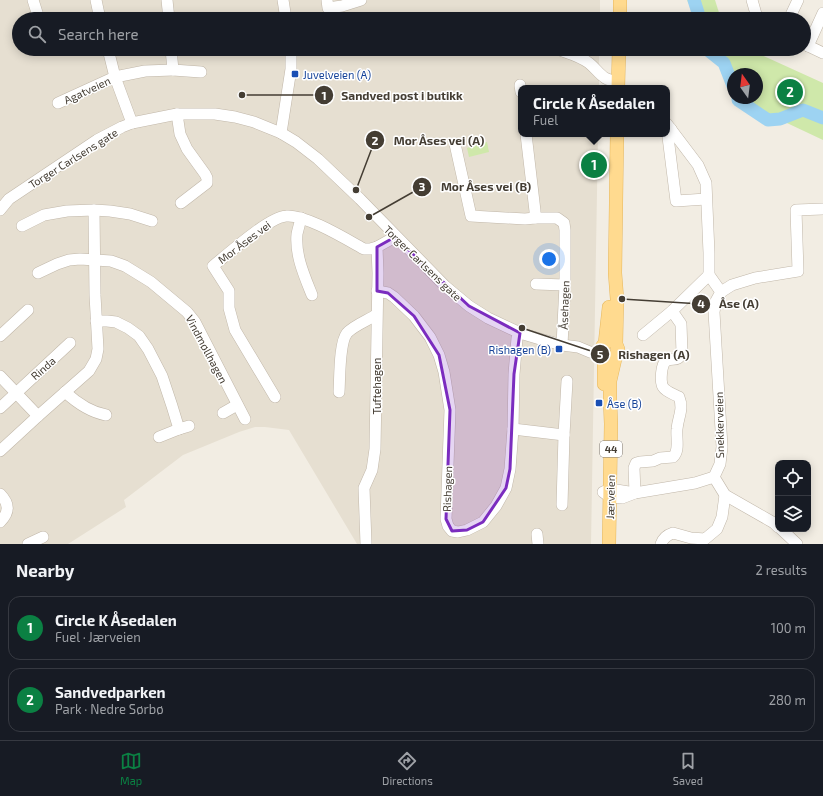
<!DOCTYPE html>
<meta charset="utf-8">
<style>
body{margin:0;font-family:"Exo 2",sans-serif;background:#20242c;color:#f1f3f6}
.controls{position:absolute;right:12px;bottom:12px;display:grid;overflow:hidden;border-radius:8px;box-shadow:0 2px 10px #0003}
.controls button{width:36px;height:36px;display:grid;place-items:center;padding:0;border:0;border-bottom:1px solid #363941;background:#171b24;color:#f1f3f6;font:20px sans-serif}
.compass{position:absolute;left:727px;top:68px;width:36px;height:36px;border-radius:50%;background:#171b24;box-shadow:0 2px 10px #0003;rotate:346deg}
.you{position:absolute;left:549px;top:259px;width:14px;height:14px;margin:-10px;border:3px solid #fff;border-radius:50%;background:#1a73e8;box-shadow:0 0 0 6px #1a73e833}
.badge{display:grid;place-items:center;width:26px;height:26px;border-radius:50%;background:#0b8043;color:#fff;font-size:13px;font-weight:700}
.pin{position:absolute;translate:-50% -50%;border:2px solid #fff;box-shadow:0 1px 4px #0006}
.popup{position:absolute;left:518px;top:85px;width:152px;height:52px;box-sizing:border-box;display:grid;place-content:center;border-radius:8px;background:#171b24;filter:drop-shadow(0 1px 3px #0005);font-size:13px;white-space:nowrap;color:#9ea1a6}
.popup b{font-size:15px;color:#f1f3f6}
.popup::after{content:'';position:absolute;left:50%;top:100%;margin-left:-8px;border:8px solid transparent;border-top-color:#171b24}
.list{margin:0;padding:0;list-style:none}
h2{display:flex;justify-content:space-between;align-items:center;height:52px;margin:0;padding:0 16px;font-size:17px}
h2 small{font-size:13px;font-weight:400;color:#9ea1a6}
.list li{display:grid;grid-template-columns:26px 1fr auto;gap:12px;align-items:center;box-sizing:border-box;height:64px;margin:0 8px 8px;padding:0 8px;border:1px solid #363941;border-radius:12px}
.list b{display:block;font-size:15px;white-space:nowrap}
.list p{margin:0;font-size:13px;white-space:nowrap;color:#9ea1a6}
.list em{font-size:13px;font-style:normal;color:#9ea1a6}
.icon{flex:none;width:22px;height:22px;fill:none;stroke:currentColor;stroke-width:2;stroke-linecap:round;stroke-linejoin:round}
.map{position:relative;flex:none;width:823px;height:544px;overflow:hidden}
.search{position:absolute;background:#171b24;box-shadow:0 2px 10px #0003;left:12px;right:12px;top:12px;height:44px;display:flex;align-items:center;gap:10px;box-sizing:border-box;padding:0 14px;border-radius:22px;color:#9ea1a6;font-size:15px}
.sheet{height:196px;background:#171b24}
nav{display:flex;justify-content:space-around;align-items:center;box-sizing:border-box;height:56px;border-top:1px solid #363941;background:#171b24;font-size:11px;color:#9ea1a6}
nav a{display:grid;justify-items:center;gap:2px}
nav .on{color:#0b8043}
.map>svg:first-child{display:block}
.residential{fill:#e6dfd1}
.park{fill:#cfe8aa}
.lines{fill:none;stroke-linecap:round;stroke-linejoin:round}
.river{stroke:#9dd3f2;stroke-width:13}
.minor-casing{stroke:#c1b7a9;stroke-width:12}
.major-casing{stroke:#e6b75d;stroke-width:14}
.minor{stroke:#fff;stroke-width:11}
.major{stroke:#ffda8f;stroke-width:13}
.marked{fill:#7b2cbf;fill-opacity:0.2;stroke:#7b2cbf;stroke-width:3;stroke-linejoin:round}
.transit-dot{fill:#1a4fb4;stroke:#fff;stroke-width:1.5}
.labels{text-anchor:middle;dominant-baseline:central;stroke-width:3;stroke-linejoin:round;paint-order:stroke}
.shield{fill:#fff;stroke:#7c7770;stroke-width:1}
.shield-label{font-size:10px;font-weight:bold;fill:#443d33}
.transit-label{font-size:11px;fill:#164399;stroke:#fff;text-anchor:start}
.street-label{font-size:11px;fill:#443d33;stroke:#fff}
.leader{fill:none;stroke:#443d33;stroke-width:1.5}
.callout-dot{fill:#443d33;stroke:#fff;stroke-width:1.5}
.mark-label{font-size:12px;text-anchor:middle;font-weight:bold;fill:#fff}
.callout-label{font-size:12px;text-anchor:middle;font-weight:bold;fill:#443d33;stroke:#fff;stroke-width:3;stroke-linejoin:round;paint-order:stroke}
</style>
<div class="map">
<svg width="823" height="544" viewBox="0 0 823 544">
<rect width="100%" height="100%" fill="#f2ede3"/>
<!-- residential -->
<path class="residential" d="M 0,0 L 600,0 L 600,19 L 19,19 L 19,49 L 599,49 L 599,88 L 521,88 L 521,134 L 598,134 L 591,544 L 357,544 L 289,430 L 265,427 L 255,427 L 239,432 L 183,455 L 124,500 L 126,507 L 68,544 L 0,544 Z"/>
<!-- park -->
<g class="park">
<path d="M 687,0 L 715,0 L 721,19 L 696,19 Z"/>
<path d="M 709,49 L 748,49 L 823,83 L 823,140 L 738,100 L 738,98 L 757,98 L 757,74 L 733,74 L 733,86 L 730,78 Z"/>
<path d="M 487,142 L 489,152 L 469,157 L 467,148 Z"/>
</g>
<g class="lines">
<!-- river -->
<g class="river">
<path d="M 694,0 L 700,19"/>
<path d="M 709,49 L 709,51 L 724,63 L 733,86"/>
<path d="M 738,98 L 738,100 L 768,120 L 780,119 L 803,110 L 823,118"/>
</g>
<!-- minor casing -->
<g class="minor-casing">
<g id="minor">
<path d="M 33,0 L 39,19"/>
<path d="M 96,0 L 100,19"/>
<path d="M 167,0 L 169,19"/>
<path d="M 283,0 L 286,19"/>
<path d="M 327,0 L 328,8 L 342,6 L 361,0"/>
<path d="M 752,0 L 756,14 L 760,19"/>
<path d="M 789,19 L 798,0"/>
<path d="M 18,34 L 19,34"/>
<path d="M 804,44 L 823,53"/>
<path d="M 808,46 L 823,13"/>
<path d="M 108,49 L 115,77 L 132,123"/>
<path d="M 557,49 C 568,53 580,56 589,63 C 600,72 602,81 618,81"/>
<path d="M 173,70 L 201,72"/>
<path d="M 520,85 L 521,92"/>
<path d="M 58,103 L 115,77 L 145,71 L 173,70 L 171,49"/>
<path d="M 177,114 L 180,134 L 187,149 L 205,174 L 207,178 L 207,183 L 181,203"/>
<path d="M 671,129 L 668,137 L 676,201 L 706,199"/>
<path d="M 281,133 L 291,69 L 291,49"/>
<path d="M 526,134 L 535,211 L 535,218 L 557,218 L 564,223 L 565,230 L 565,285 L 562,345"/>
<path d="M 455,144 L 471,216 L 525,219 L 535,218"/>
<path d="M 0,210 L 9,199 L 97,140 L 122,127 L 132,123 L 177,114 L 215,114 L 235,117 L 254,122 L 281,133 L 296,142 L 318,159 L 360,199 L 445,286 L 469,306 L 488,318 L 520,333 L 540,339 L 562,345 L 578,347 L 590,352 L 603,354"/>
<path d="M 301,218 C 300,223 298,229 297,234 C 295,255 304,275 312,295"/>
<path d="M 22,226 L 44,215 L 67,211 L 94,210 L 110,211 L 130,214 L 152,221"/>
<path d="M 38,273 L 57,264 L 69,260 L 80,259 L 111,261 L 125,266 L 151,282 L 187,312 L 195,322 L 245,419"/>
<path d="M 536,284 L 565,285"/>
<path d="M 377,291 L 388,293 L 394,297 L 414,316 L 430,337 L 439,355 L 444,372 L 450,410 L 446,519 L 448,526 L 452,531 L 458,532 L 467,530 L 483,522 L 496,506 L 506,488 L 510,469 L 513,429 L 514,374 L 517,338 L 520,333"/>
<path d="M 721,292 L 732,285 L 755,278 L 798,271 L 796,210 L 823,209"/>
<path d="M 96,321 L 107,321 L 116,322 L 128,328 L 139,336 L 148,349 L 162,376 L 172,406 L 179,429 L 159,437"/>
<path d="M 643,335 L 672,311 L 709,275"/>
<path d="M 0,336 L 28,310"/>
<path d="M 0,376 L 38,416"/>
<path d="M 65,392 C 77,403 90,412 106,415"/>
<path d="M 339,392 C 340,378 339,343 347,333 C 353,326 368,320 376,315"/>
<path d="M 275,397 L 235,330 L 229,308 L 229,291 L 213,266 C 228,254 269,217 286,216 C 305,214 346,239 364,249 L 370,249 L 377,247"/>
<path d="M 0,408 L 70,343"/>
<path d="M 223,413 L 237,405"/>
<path d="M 179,429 L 189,426"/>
<path d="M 513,429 L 564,435"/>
<path d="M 0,451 L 38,416 L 89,371 L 96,359 L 98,349 L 95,295 L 94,210"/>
<path d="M 714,477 L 725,495 L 774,523 L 778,527"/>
<path d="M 635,493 L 610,489 L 603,492 L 610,497 L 622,498 L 635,493 L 695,483 L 714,477 L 720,464 L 722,447 L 714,312 L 716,301 L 721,292 L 709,275 L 709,253 L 706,183 L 698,165 L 667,124"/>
<path d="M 635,493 L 634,468 L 636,463 L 640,462 L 653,461 L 660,458 L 673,457 C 680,451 676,438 677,429 C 678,417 684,409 679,397 C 674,394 666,392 663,387 C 660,382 661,364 666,361 C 673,357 677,363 682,353 L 681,324 L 672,311"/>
<path d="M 0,494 C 9,503 10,512 0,522"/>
<path d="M 562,505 L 564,435 L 567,381"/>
<path d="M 781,529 L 797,544"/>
<path d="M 537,534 L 538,544"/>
<path d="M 28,544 L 43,537"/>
<path d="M 366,544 L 364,488 L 372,470 L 375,449 L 378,273 L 377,247 L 395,237"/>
<path d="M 661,544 C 663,538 667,535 673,533 L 691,538 L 705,539 L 717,529 L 722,517 L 725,495"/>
</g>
</g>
<!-- major casing -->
<g class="major-casing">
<g id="major">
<path d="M 620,19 L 620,0"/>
<path d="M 618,88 L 619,49"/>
<path d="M 604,384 L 604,355 L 602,349 L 602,347 L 605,343 L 609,307"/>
<path d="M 609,544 L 611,424 L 610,400 L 610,381 L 616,355 L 618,349 L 616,344 L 617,299 L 615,273 L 617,134"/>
</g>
</g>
<!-- minor -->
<use href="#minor" class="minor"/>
<!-- major -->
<use href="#major" class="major"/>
</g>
<!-- marked area -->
<path class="marked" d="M 395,237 L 469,306 L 520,333 L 514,374 L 510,469 L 506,488 L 483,522 L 467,530 L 452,531 L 446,519 L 450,410 L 439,355 L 414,316 L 388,293 L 377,291 L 377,247 Z"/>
<!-- markers -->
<g class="transit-dot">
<rect x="291" y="70" width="8" height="8" rx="2"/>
<rect x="555" y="345" width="8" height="8" rx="2"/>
<rect x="595" y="399" width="8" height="8" rx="2"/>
</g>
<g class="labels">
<!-- shield labels -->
<rect class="shield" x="600" y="441" width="22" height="16" rx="3"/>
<g class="shield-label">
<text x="611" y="449">44</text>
</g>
<!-- transit labels -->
<g class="transit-label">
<text x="303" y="74">Juvelveien (A)</text>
<text x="551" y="349" text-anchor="end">Rishagen (B)</text>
<text x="607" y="403">Åse (B)</text>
</g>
<!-- street labels -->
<g class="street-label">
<text transform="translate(87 90) rotate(-25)">Agatveien</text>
<text transform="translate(73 158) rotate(-32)">Torger Carlsens gate</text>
<text transform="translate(244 242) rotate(-37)">Mor Åses vei</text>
<text transform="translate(423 263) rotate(44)">Torger Carlsens gate</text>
<text transform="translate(564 305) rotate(-88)">Åsehagen</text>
<text transform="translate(207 349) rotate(62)">Vindmøllhagen</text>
<text transform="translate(43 368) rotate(-41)">Rinda</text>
<text transform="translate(376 386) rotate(-90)">Tuftehagen</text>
<text transform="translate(719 425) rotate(-91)">Snekkerveien</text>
<text transform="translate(447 489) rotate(-88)">Rishagen</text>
<text transform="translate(610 497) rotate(-89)">Jærveien</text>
</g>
</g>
<!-- callouts -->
<path class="leader" d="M242 95L324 95M356 190L375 140M369 217L422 187M622 299L701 304M522 328L600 354"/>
<g class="callout-dot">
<circle cx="242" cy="95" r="4"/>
<circle cx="356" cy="190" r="4"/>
<circle cx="369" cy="217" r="4"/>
<circle cx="622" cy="299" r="4"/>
<circle cx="522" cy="328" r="4"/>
<circle cx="324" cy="95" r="10"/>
<circle cx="375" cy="140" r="10"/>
<circle cx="422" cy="187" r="10"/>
<circle cx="701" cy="304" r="10"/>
<circle cx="600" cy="354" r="10"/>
</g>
<g class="mark-label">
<text x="324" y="100">1</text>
<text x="375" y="145">2</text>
<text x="422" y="191">3</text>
<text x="701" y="308">4</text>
<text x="600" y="359">5</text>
</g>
<g class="callout-label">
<text x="402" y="100">Sandved post i butikk</text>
<text x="439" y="145">Mor Åses vei (A)</text>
<text x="486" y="191">Mor Åses vei (B)</text>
<text x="739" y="308">Åse (A)</text>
<text x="654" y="359">Rishagen (A)</text>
</g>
</svg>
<div class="controls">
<button><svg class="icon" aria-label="locate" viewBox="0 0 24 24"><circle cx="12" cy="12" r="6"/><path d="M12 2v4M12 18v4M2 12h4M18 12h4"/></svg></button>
<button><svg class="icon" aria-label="layers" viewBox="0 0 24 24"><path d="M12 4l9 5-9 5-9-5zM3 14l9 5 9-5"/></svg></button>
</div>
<svg class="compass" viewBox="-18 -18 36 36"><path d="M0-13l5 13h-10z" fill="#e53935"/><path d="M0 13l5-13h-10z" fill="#9ea1a6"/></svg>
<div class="you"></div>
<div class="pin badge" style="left:594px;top:165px">1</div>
<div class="popup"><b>Circle K Åsedalen</b>Fuel</div>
<div class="pin badge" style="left:790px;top:92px">2</div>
<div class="search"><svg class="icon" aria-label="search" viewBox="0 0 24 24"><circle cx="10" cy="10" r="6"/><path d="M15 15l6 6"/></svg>Search here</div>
</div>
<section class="sheet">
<h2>Nearby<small>2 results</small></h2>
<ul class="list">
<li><span class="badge">1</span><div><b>Circle K Åsedalen</b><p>Fuel · Jærveien</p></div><em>100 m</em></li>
<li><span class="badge">2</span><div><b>Sandvedparken</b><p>Park · Nedre Sørbø</p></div><em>280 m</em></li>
</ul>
</section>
<nav>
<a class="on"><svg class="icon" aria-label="map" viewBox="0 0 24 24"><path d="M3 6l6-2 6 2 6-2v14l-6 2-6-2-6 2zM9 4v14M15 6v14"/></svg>Map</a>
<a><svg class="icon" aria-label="directions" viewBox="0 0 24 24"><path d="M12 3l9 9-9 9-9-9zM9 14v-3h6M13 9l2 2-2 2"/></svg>Directions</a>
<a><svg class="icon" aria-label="saved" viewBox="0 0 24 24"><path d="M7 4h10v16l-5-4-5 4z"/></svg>Saved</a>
</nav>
